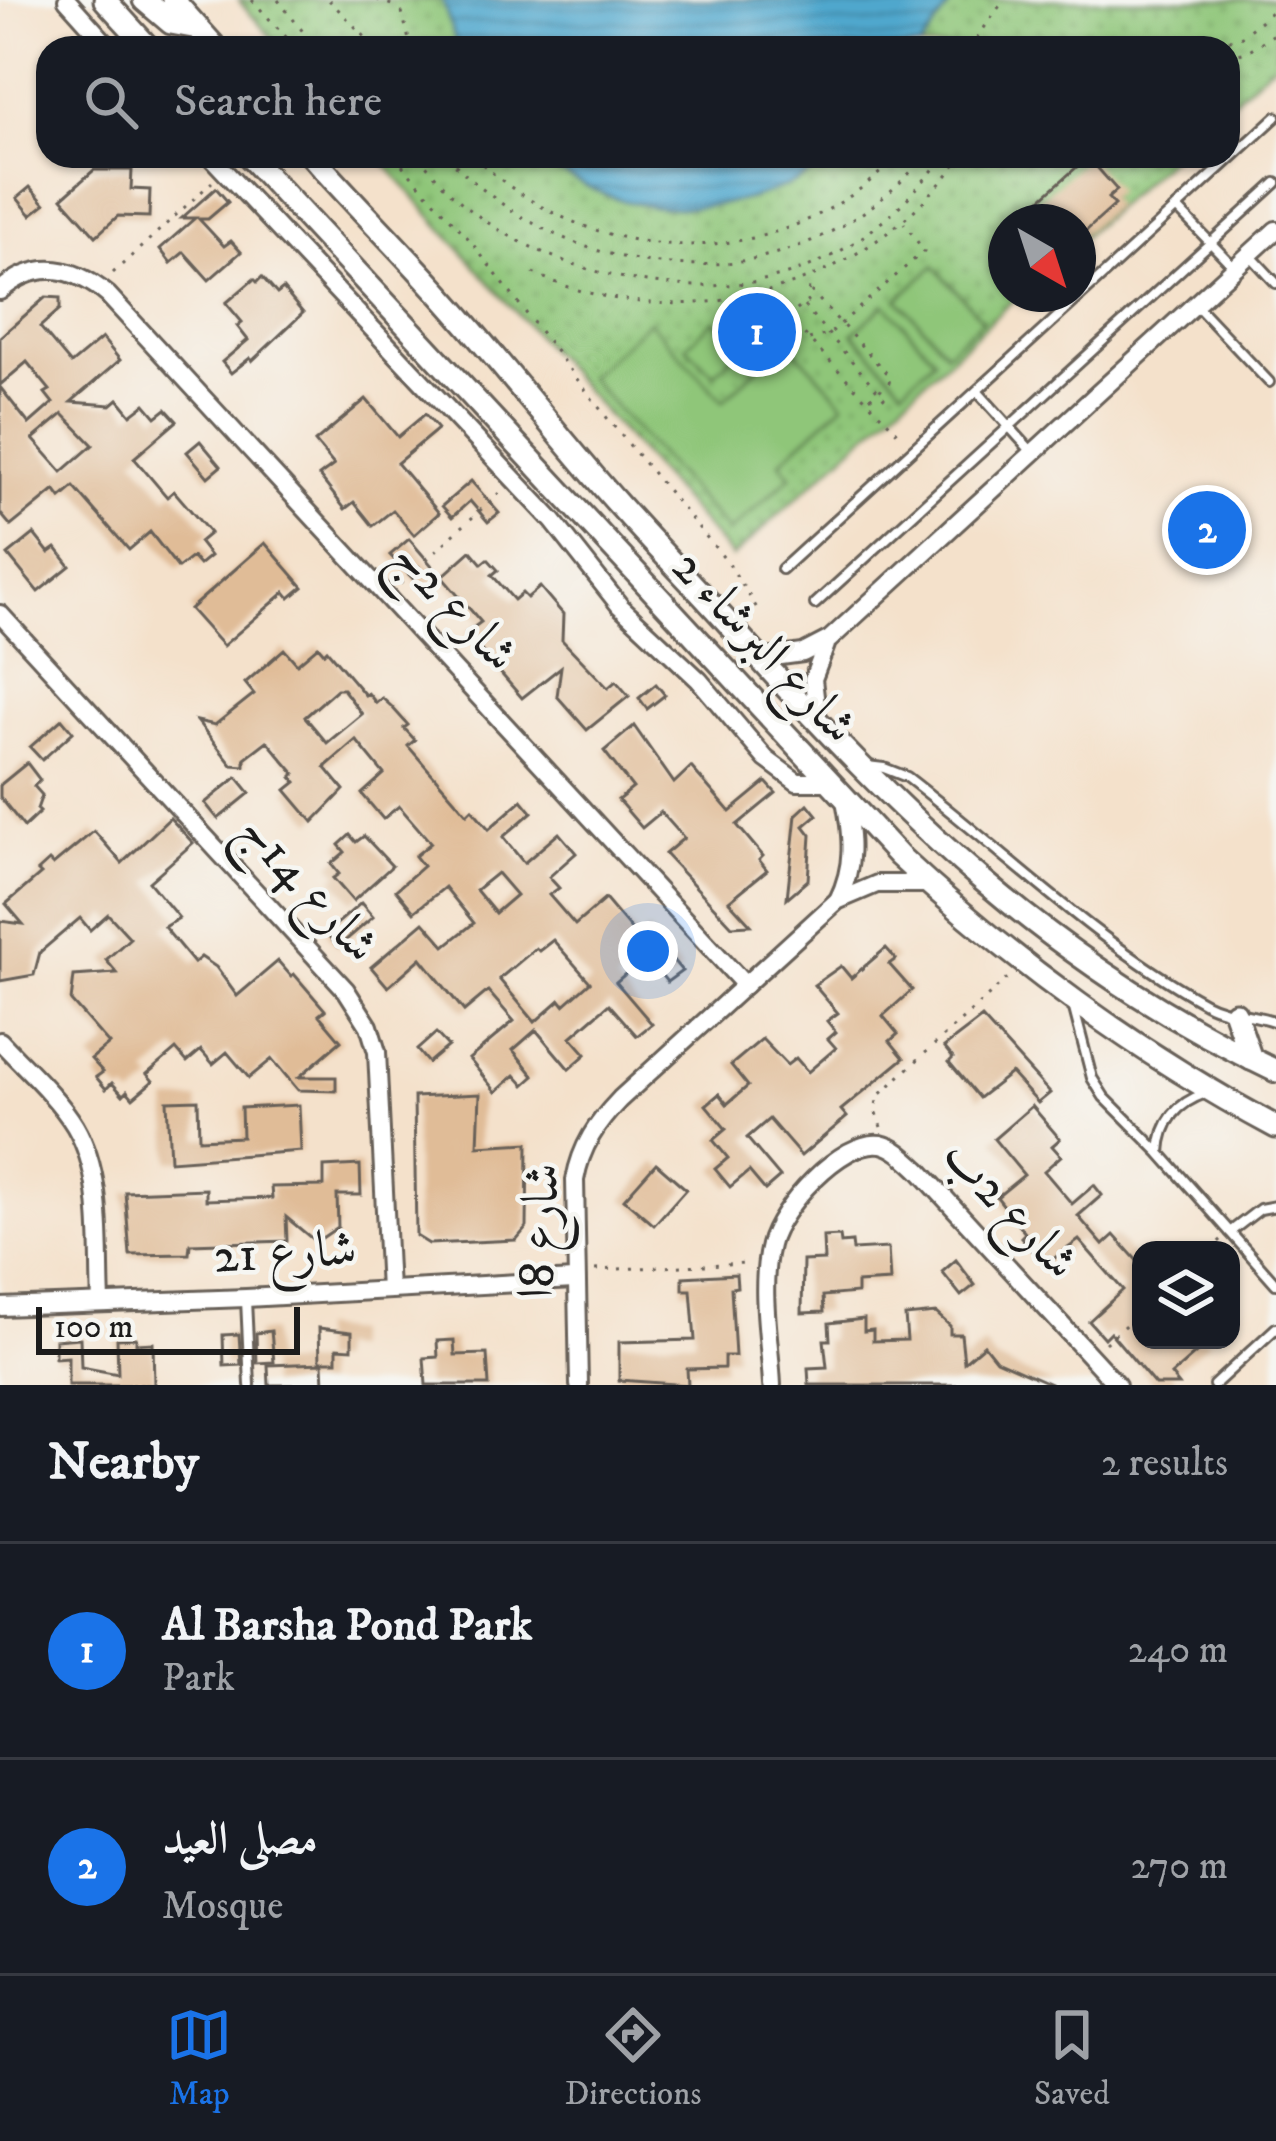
<!DOCTYPE html>
<meta charset="utf-8">
<style>
body{margin:0;font-family:"IM FELL DW Pica",Amiri,serif;background:#242831;color:#f1f3f6}
.controls{position:absolute;right:36px;bottom:36px;display:grid;overflow:hidden;border-radius:24px;box-shadow:0 3px 9px #0004}
.controls button{width:108px;height:108px;display:grid;place-items:center;padding:0;border:0;border-bottom:3px solid #363941;background:#171b24;color:#f1f3f6;font:60px sans-serif}
.compass{position:absolute;left:988px;top:204px;width:108px;height:108px;border-radius:50%;background:#171b24;box-shadow:0 3px 9px #0004;rotate:141deg}
.scale{position:absolute;left:36px;bottom:30px;width:264px;box-sizing:border-box;padding-left:12px;border:6px solid #1c1c1c;border-top:0;font-size:33px;line-height:42px;white-space:nowrap;color:#1c1c1c;-webkit-text-stroke:9px #f6f6f2;paint-order:stroke}
.you{position:absolute;left:648px;top:951px;width:42px;height:42px;margin:-30px;border:9px solid #fff;border-radius:50%;background:#1a73e8;box-shadow:0 0 0 18px #1a73e833}
.badge{display:grid;place-items:center;width:78px;height:78px;border-radius:50%;background:#1a73e8;color:#fff;font-size:39px;font-weight:700}
.pin{position:absolute;translate:-50% -50%;border:6px solid #fff;box-shadow:0 3px 12px #0006}
.list{margin:0;padding:0;list-style:none}
h2{display:flex;justify-content:space-between;align-items:center;height:156px;margin:0;padding:0 48px;font-size:51px}
h2 small{font-size:39px;font-weight:400;color:#9ea1a6}
.list li{display:grid;grid-template-columns:78px 1fr auto;gap:36px;align-items:center;box-sizing:border-box;height:216px;padding:0 48px;border-top:3px solid #363941}
.list b{display:block;font-size:45px;white-space:nowrap}
.list p{margin:0;font-size:39px;white-space:nowrap;color:#9ea1a6}
.list em{font-size:39px;font-style:normal;color:#9ea1a6}
.icon{flex:none;width:66px;height:66px;fill:none;stroke:currentColor;stroke-width:2;stroke-linecap:round;stroke-linejoin:round}
.map{position:relative;flex:none;width:1276px;height:1385px;overflow:hidden}
.search{position:absolute;background:#171b24;box-shadow:0 3px 9px #0004;left:36px;right:36px;top:36px;height:132px;display:flex;align-items:center;gap:30px;box-sizing:border-box;padding:0 42px;border-radius:36px;color:#9ea1a6;font-size:45px}
.sheet{height:588px;background:#171b24}
nav{display:flex;justify-content:space-around;align-items:center;box-sizing:border-box;height:168px;border-top:3px solid #363941;background:#171b24;font-size:33px;color:#9ea1a6}
nav a{display:grid;justify-items:center;gap:6px}
nav .on{color:#1a73e8}
.map>svg:first-child{display:block}
.park{fill:url(#park-dots);stroke:#56714a;stroke-width:3}
.pitch{fill:#8fc679;stroke:#56714a;stroke-width:3}
.water{fill:url(#water-rules);stroke:#366274;stroke-width:3}
.building{fill:#e0bc97;fill-rule:evenodd}
.lines{fill:none;stroke-linecap:round;stroke-linejoin:round}
.service-casing{stroke:#686159;stroke-width:14}
.minor-casing{stroke:#686159;stroke-width:22}
.tertiary-casing{stroke:#686159;stroke-width:27}
.path{stroke:#686159;stroke-width:3;stroke-dasharray:3 9;stroke-linecap:butt}
.service{stroke:#fff;stroke-width:8}
.minor{stroke:#fff;stroke-width:16}
.tertiary{stroke:#fff;stroke-width:21}
.labels{text-anchor:middle;dominant-baseline:central;stroke-width:9;stroke-linejoin:round;paint-order:stroke}
.street-label{font-size:51px;fill:#1c1c1c;stroke:#f6f6f2}
</style>
<div class="map">
<svg width="1276" height="1385" viewBox="0 0 1276 1385">
<defs>
<pattern id="park-dots" width="8" height="8" patternUnits="userSpaceOnUse" patternTransform="scale(3)"><rect width="8" height="8" fill="#8fc679"/><path d="M2 2h.1M6 6h.1" fill="none" stroke="#7baa68" stroke-width="1.8" stroke-linecap="round"/></pattern>
<pattern id="water-rules" width="6" height="5" patternUnits="userSpaceOnUse" patternTransform="scale(3)"><rect width="6" height="5" fill="#50a7cd"/><path d="M0 2.5h6" fill="none" stroke="#4287a6"/></pattern>
</defs>
<rect width="100%" height="100%" fill="#f6f6f2"/>
<filter id="ink" filterUnits="userSpaceOnUse"><feTurbulence type="fractalNoise" baseFrequency=".00833" numOctaves="2"/><feDisplacementMap in="SourceGraphic" scale="24" xChannelSelector="R" yChannelSelector="G"/><feConvolveMatrix kernelMatrix="1 2 1 2 8 2 1 2 1" color-interpolation-filters="sRGB"/></filter>
<filter id="wash" filterUnits="userSpaceOnUse"><feTurbulence type="fractalNoise" baseFrequency=".004" numOctaves="4" result="noise"/><feDisplacementMap in="SourceGraphic" scale="48" xChannelSelector="R" yChannelSelector="G"/><feGaussianBlur stdDeviation="2.7" result="paint"/><feColorMatrix in="noise" values="0 0 0 0 0 0 0 0 0 0 0 0 0 0 0 0 0 1.4 0 .05"/><feComposite in="paint" operator="in"/></filter>
<g filter="url(#wash)">
<rect width="100%" height="100%" fill="#f4e1cb"/>
<!-- park -->
<g class="park">
<path d="M 238,0 L 1276,0 L 1276,61 L 1228,105 L 1228,48 L 281,48 Z"/>
<path d="M 378,156 L 1172,156 L 1078,241 L 1078,222 L 1006,222 L 1006,294 L 1020,294 L 732,557 Z"/>
</g>
<!-- pitch -->
<g class="pitch">
<path d="M 934,266 L 983,320 L 946,352 L 898,299 Z"/>
<path d="M 885,304 L 935,359 L 903,388 L 853,333 Z"/>
<path d="M 714,320 L 741,348 L 714,374 L 686,346 Z"/>
<path d="M 649,321 L 723,401 L 786,340 L 844,403 L 780,462 L 791,476 L 729,532 L 588,377 Z"/>
</g>
<!-- water -->
<g class="water">
<path d="M 442,0 L 954,0 L 920,48 L 458,48 Z"/>
<path d="M 533,156 L 834,156 C 788,199 694,217 633,203 C 596,195 565,175 533,156 Z"/>
</g>
<g id="blocks">
<!-- building -->
<g class="building">
<path d="M 1088,157 L 1117,190 L 1108,198 L 1115,205 L 1078,238 L 1078,222 L 1015,222 Z"/>
<path d="M 94,170 L 132,170 L 131,189 L 150,190 L 149,217 L 118,216 L 96,236 L 62,198 Z"/>
<path d="M 30,187 L 45,204 L 31,215 L 17,198 Z"/>
<path d="M 216,188 L 228,202 L 208,219 L 199,219 L 224,246 L 231,241 L 241,252 L 209,280 L 184,252 L 171,263 L 160,249 L 195,218 L 182,218 Z"/>
<path d="M 262,277 L 277,294 L 283,289 L 303,313 L 252,361 L 250,358 L 231,373 L 222,362 L 248,340 L 237,326 L 242,322 L 226,303 L 254,279 L 257,282 Z"/>
<path d="M 46,297 L 60,298 L 60,309 L 40,327 L 71,364 L 102,338 L 120,360 L 71,402 L 111,405 L 118,399 L 131,415 L 145,404 L 156,417 L 166,409 L 177,421 L 134,458 L 167,497 L 174,491 L 210,533 L 199,542 L 210,556 L 199,565 L 192,557 L 178,568 L 150,532 L 129,550 L 74,487 L 61,498 L 55,490 L 11,526 L 0,513 L 0,387 L 29,424 L 53,403 L 45,393 L 50,390 L 27,362 L 0,385 L 0,337 ZM 63,414 L 93,445 L 62,472 L 33,439 Z"/>
<path d="M 366,399 L 398,437 L 425,414 L 438,429 L 397,463 L 439,513 L 414,535 L 393,510 L 373,526 L 354,502 L 345,509 L 319,476 L 334,465 L 315,442 Z"/>
<path d="M 200,441 L 221,466 L 208,477 L 187,452 Z"/>
<path d="M 471,481 L 499,513 L 488,522 L 470,501 L 452,517 L 442,506 Z"/>
<path d="M 34,534 L 49,553 L 56,548 L 70,566 L 38,592 L 8,555 Z"/>
<path d="M 409,539 L 440,575 L 423,589 L 390,555 Z"/>
<path d="M 265,543 L 303,587 L 290,598 L 285,592 L 223,646 L 190,609 Z"/>
<path d="M 471,551 L 482,564 L 488,559 L 498,570 L 492,575 L 514,600 L 522,593 L 527,598 L 540,587 L 563,614 L 562,640 L 608,688 L 616,681 L 629,696 L 587,730 L 557,696 L 561,667 L 522,698 L 466,633 L 481,622 L 442,577 Z"/>
<path d="M 318,646 L 324,653 L 327,650 L 365,695 L 368,693 L 376,703 L 382,698 L 391,706 L 408,725 L 404,728 L 415,740 L 408,746 L 467,814 L 472,809 L 489,829 L 522,800 L 532,812 L 503,837 L 524,863 L 559,833 L 576,853 L 549,877 L 559,888 L 549,895 L 575,925 L 605,899 L 638,938 L 648,930 L 682,971 L 667,982 L 646,956 L 616,982 L 652,1024 L 637,1036 L 609,1004 L 571,1037 L 586,1054 L 569,1069 L 536,1030 L 513,1050 L 534,1076 L 524,1085 L 515,1075 L 496,1092 L 469,1059 L 514,1021 L 488,991 L 464,1011 L 421,958 L 388,987 L 371,967 L 424,922 L 445,946 L 474,923 L 445,887 L 414,912 L 396,890 L 423,866 L 415,856 L 431,843 L 399,806 L 383,819 L 362,794 L 384,774 L 356,740 L 325,767 L 344,790 L 313,822 L 286,790 L 296,782 L 292,777 L 295,774 L 267,741 L 245,758 L 245,766 L 232,765 L 197,721 L 215,725 L 254,694 L 245,683 L 284,649 L 297,664 ZM 337,689 L 343,689 L 362,714 L 327,743 L 305,717 ZM 497,873 L 516,895 L 495,913 L 476,890 ZM 553,940 L 590,982 L 564,1005 L 560,1000 L 535,1022 L 499,979 L 536,948 L 539,951 Z"/>
<path d="M 656,684 L 665,695 L 647,709 L 639,698 Z"/>
<path d="M 62,719 L 73,732 L 42,760 L 30,747 Z"/>
<path d="M 634,726 L 674,783 L 691,767 L 730,812 L 766,782 L 776,793 L 737,825 L 763,856 L 759,860 L 767,870 L 729,901 L 751,925 L 732,926 L 665,854 L 684,838 L 661,812 L 642,828 L 618,800 L 633,788 L 604,751 Z"/>
<path d="M 27,763 L 40,780 L 34,786 L 42,795 L 37,809 L 40,812 L 24,827 L 0,797 L 0,785 Z"/>
<path d="M 237,777 L 250,793 L 218,819 L 205,803 Z"/>
<path d="M 808,804 L 817,815 L 804,826 L 811,835 L 808,880 L 787,898 L 796,815 Z"/>
<path d="M 170,818 L 193,843 L 149,882 L 179,918 L 164,927 L 194,963 L 201,957 L 216,967 L 237,996 L 278,961 L 291,976 L 294,974 L 325,1010 L 319,1015 L 341,1041 L 299,1077 L 336,1077 L 336,1091 L 298,1090 L 272,1059 L 249,1078 L 227,1052 L 213,1064 L 201,1050 L 187,1062 L 176,1049 L 147,1074 L 153,1081 L 133,1098 L 127,1091 L 123,1095 L 112,1083 L 106,1089 L 96,1077 L 103,1072 L 91,1059 L 109,1044 L 71,1001 L 74,976 L 117,973 L 106,960 L 130,938 L 108,914 L 90,930 L 80,918 L 40,952 L 34,975 L 0,981 L 0,921 L 23,924 L 6,904 L 41,874 L 38,871 L 49,861 L 53,865 L 94,831 L 122,863 Z"/>
<path d="M 350,835 L 356,842 L 364,836 L 392,866 L 353,901 L 333,878 L 339,874 L 331,864 L 345,852 L 339,845 Z"/>
<path d="M 361,903 L 373,917 L 338,947 L 326,933 Z"/>
<path d="M 886,948 L 896,959 L 889,964 L 912,990 L 883,1016 L 898,1034 L 890,1041 L 904,1058 L 841,1110 L 847,1117 L 801,1156 L 769,1119 L 747,1138 L 780,1177 L 765,1190 L 749,1171 L 730,1187 L 715,1169 L 728,1158 L 713,1140 L 726,1129 L 706,1105 L 719,1094 L 727,1104 L 748,1086 L 731,1065 L 762,1039 L 787,1065 L 796,1058 L 808,1072 L 836,1048 L 828,1039 L 836,1032 L 827,1021 L 838,1013 L 814,985 L 841,966 L 851,978 Z"/>
<path d="M 982,1018 L 1050,1093 L 1038,1103 L 1011,1073 L 979,1098 L 949,1062 L 953,1058 L 944,1047 Z"/>
<path d="M 436,1033 L 448,1046 L 428,1063 L 417,1050 Z"/>
<path d="M 480,1094 L 478,1146 L 528,1143 L 527,1227 L 516,1240 L 429,1244 L 416,1236 L 414,1097 Z"/>
<path d="M 198,1100 L 199,1139 L 242,1137 L 241,1108 L 299,1105 L 301,1151 L 170,1161 L 167,1101 Z"/>
<path d="M 1032,1106 L 1060,1139 L 1052,1146 L 1061,1156 L 1044,1171 L 1072,1204 L 1094,1185 L 1102,1195 L 1078,1216 L 1103,1245 L 1114,1235 L 1141,1265 L 1141,1340 L 1211,1340 L 1171,1375 L 1179,1385 L 1155,1385 L 1110,1332 L 1104,1338 L 1089,1321 L 1123,1290 L 1079,1240 L 1045,1265 L 1021,1237 L 1025,1233 L 997,1197 L 1024,1175 L 994,1139 Z"/>
<path d="M 656,1163 L 686,1189 L 654,1225 L 624,1199 Z"/>
<path d="M 360,1165 L 361,1195 L 337,1195 L 338,1227 L 316,1242 L 286,1217 L 287,1241 L 190,1244 L 189,1254 L 130,1255 L 125,1192 L 206,1189 L 206,1200 L 272,1198 L 271,1187 L 324,1186 L 324,1167 Z"/>
<path d="M 840,1236 L 841,1243 L 852,1242 L 853,1250 L 888,1248 L 890,1281 L 857,1283 L 857,1293 L 823,1296 L 824,1312 L 802,1313 L 803,1261 L 824,1260 L 823,1237 Z"/>
<path d="M 956,1260 L 975,1285 L 961,1296 L 942,1272 Z"/>
<path d="M 736,1274 L 737,1287 L 731,1288 L 735,1356 L 724,1356 L 724,1368 L 687,1369 L 688,1385 L 619,1380 L 619,1342 L 695,1340 L 691,1290 L 683,1290 L 683,1277 Z"/>
<path d="M 936,1313 L 950,1326 L 950,1334 L 961,1334 L 964,1362 L 984,1345 L 996,1360 L 1053,1385 L 809,1385 L 808,1368 L 827,1367 L 824,1340 L 830,1340 L 829,1323 L 864,1319 L 864,1331 L 873,1330 L 873,1341 L 907,1340 L 905,1316 Z"/>
<path d="M 319,1328 L 352,1332 L 352,1349 L 337,1348 L 337,1361 L 320,1361 Z"/>
<path d="M 271,1331 L 274,1362 L 257,1363 L 256,1333 Z"/>
<path d="M 239,1334 L 241,1365 L 224,1366 L 223,1335 Z"/>
<path d="M 80,1338 L 81,1367 L 118,1374 L 117,1339 L 136,1338 L 136,1344 L 153,1343 L 154,1385 L 68,1385 L 68,1357 L 55,1358 L 55,1340 Z"/>
<path d="M 454,1340 L 455,1355 L 487,1354 L 489,1385 L 426,1385 L 424,1358 L 438,1357 L 437,1341 Z"/>
<path d="M 323,1363 L 324,1385 L 269,1385 L 268,1365 Z"/>
</g>
</g>
</g>
<g filter="url(#ink)">
<use href="#blocks" fill-opacity="0" stroke="#686159" stroke-width="3"/>
<g class="lines">
<!-- service casing -->
<g class="service-casing">
<g id="service">
<path d="M 1177,208 L 1233,266"/>
<path d="M 1250,255 L 1276,283"/>
<path d="M 1196,305 L 1269,382"/>
<path d="M 977,391 L 1033,453"/>
<path d="M 782,569 L 1276,117"/>
<path d="M 815,604 L 1276,183"/>
<path d="M 867,766 L 884,768 L 907,777 C 1005,852 1096,943 1205,1003 C 1227,1015 1253,1013 1276,1022"/>
<path d="M 1074,1009 L 1092,1078 L 1104,1097 L 1160,1153 L 1276,1284"/>
<path d="M 1160,1152 C 1162,1121 1177,1103 1206,1093"/>
<path d="M 1230,1232 L 1260,1209 L 1276,1206"/>
<path d="M 246,1300 L 250,1385"/>
<path d="M 1214,1385 L 1276,1328"/>
</g>
</g>
<!-- minor casing -->
<g class="minor-casing">
<g id="minor">
<path d="M 67,0 L 110,48"/>
<path d="M 210,156 L 553,521 L 620,606 L 699,680 L 766,759 L 797,782 L 829,782"/>
<path d="M 0,291 C 37,259 73,266 108,295 L 745,985"/>
<path d="M 0,614 L 346,990 L 369,1026 L 377,1052 L 389,1290"/>
<path d="M 759,659 L 803,653 L 830,639 L 1276,230"/>
<path d="M 818,723 L 813,679 L 826,645"/>
<path d="M 838,900 C 855,866 852,837 845,800"/>
<path d="M 0,1041 C 25,1068 56,1095 75,1126 C 105,1177 98,1245 101,1302"/>
<path d="M 0,1307 L 246,1298 L 574,1280"/>
<path d="M 579,1385 L 575,1180 C 581,1146 597,1123 620,1099 L 837,901 L 877,884 L 929,884"/>
<path d="M 772,1385 C 770,1341 759,1288 770,1245 C 778,1210 842,1138 881,1144 C 896,1147 908,1160 919,1170 L 1117,1385"/>
</g>
</g>
<!-- tertiary casing -->
<g class="tertiary-casing">
<g id="tertiary">
<path d="M 105,0 L 149,48"/>
<path d="M 144,0 L 171,23 L 198,28"/>
<path d="M 173,0 L 216,48"/>
<path d="M 249,156 L 899,856 C 1011,961 1141,1055 1276,1127"/>
<path d="M 312,156 C 356,206 404,253 448,303 C 507,369 560,439 619,505 C 657,548 698,589 736,632 C 899,815 1051,965 1276,1071"/>
<path d="M 1235,1013 L 1251,1059"/>
</g>
</g>
<!-- path -->
<g class="path">
<path d="M 252,0 L 296,48"/>
<path d="M 278,0 L 316,48"/>
<path d="M 329,0 L 376,48"/>
<path d="M 377,0 L 398,7"/>
<path d="M 399,0 L 411,48"/>
<path d="M 970,48 L 1004,0"/>
<path d="M 1206,48 L 1242,36 L 1276,8"/>
<path d="M 1228,57 L 1246,52 L 1276,33"/>
<path d="M 394,156 L 468,238 L 611,423 L 729,564 L 760,613"/>
<path d="M 419,156 C 436,178 455,199 477,215 C 563,278 701,307 802,269 C 861,247 906,205 944,156"/>
<path d="M 447,156 C 577,295 798,307 925,156"/>
<path d="M 474,156 C 590,271 782,278 897,156"/>
<path d="M 113,273 L 212,182"/>
<path d="M 533,273 C 683,342 868,291 961,156"/>
<path d="M 811,291 L 890,377 L 889,383 L 867,400"/>
<path d="M 748,297 L 764,316 L 788,317 L 807,302 L 810,280"/>
<path d="M 804,306 L 890,405"/>
<path d="M 788,317 L 902,437"/>
<path d="M 809,339 L 829,334 L 924,251 L 904,223"/>
<path d="M 400,584 L 499,493"/>
<path d="M 881,1127 L 875,1110 L 878,1096 L 1011,975"/>
<path d="M 1210,1250 L 1222,1239"/>
<path d="M 595,1270 L 747,1263"/>
<path d="M 1105,1343 L 1141,1311"/>
</g>
<!-- service -->
<use href="#service" class="service"/>
<!-- minor -->
<use href="#minor" class="minor"/>
<!-- tertiary -->
<use href="#tertiary" class="tertiary"/>
</g>
</g>
<g class="labels">
<!-- street labels -->
<g class="street-label">
<text transform="translate(454 606) rotate(47)">شارع 2ج</text>
<text transform="translate(764 647) rotate(47)">شارع البرشاء 2</text>
<text transform="translate(308 888) rotate(48)">شارع 14ج</text>
<text transform="translate(1010 1209) rotate(47)">شارع 2ب</text>
<text transform="translate(540 1231) rotate(-87)">شارع 8ا</text>
<text transform="translate(285 1253) rotate(-3)">شارع 21</text>
</g>
</g>
</svg>
<div class="controls">
<button><svg class="icon" aria-label="layers" viewBox="0 0 24 24"><path d="M12 4l9 5-9 5-9-5zM3 14l9 5 9-5"/></svg></button>
</div>
<svg class="compass" viewBox="-18 -18 36 36"><path d="M0-13l5 13h-10z" fill="#e53935"/><path d="M0 13l5-13h-10z" fill="#9ea1a6"/></svg>
<div class="scale">100 m</div>
<div class="you"></div>
<div class="pin badge" style="left:757px;top:332px">1</div>
<div class="pin badge" style="left:1207px;top:530px">2</div>
<div class="search"><svg class="icon" aria-label="search" viewBox="0 0 24 24"><circle cx="10" cy="10" r="6"/><path d="M15 15l6 6"/></svg>Search here</div>
</div>
<section class="sheet">
<h2>Nearby<small>2 results</small></h2>
<ul class="list">
<li><span class="badge">1</span><div><b>Al Barsha Pond Park</b><p>Park</p></div><em>240 m</em></li>
<li><span class="badge">2</span><div><b>مصلى العيد</b><p>Mosque</p></div><em>270 m</em></li>
</ul>
</section>
<nav>
<a class="on"><svg class="icon" aria-label="map" viewBox="0 0 24 24"><path d="M3 6l6-2 6 2 6-2v14l-6 2-6-2-6 2zM9 4v14M15 6v14"/></svg>Map</a>
<a><svg class="icon" aria-label="directions" viewBox="0 0 24 24"><path d="M12 3l9 9-9 9-9-9zM9 14v-3h6M13 9l2 2-2 2"/></svg>Directions</a>
<a><svg class="icon" aria-label="saved" viewBox="0 0 24 24"><path d="M7 4h10v16l-5-4-5 4z"/></svg>Saved</a>
</nav>
